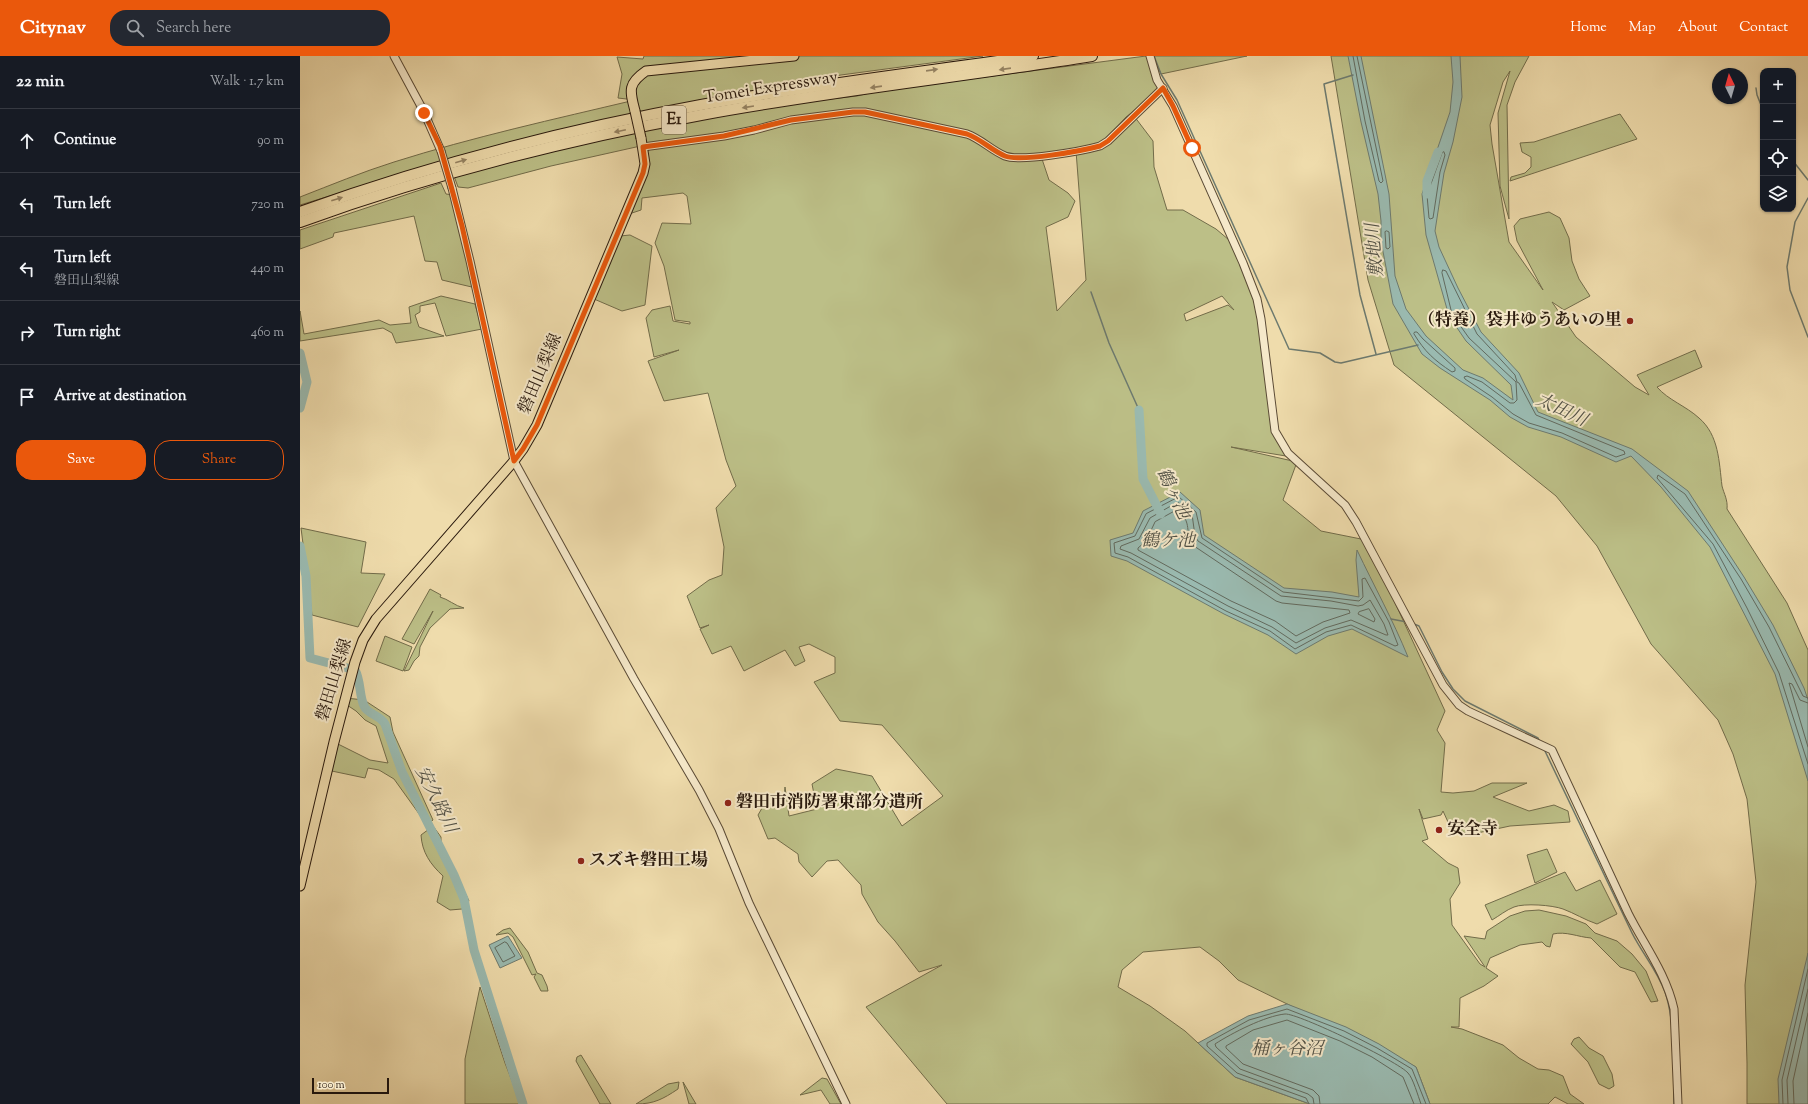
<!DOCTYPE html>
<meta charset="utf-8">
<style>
body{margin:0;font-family:"Sorts Mill Goudy","Noto Serif JP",serif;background:#242831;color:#f1f3f6}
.controls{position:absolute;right:12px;top:12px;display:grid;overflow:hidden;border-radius:8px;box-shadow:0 1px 3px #0004}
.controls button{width:36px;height:36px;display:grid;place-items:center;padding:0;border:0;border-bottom:1px solid #363941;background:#171b24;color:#f1f3f6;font:20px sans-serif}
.compass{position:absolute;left:1412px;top:12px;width:36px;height:36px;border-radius:50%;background:#171b24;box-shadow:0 1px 3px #0004;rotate:355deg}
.scale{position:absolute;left:12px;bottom:10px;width:77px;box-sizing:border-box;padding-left:4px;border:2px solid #29190d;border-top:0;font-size:11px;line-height:14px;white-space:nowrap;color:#29190d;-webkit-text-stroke:3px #f5e8c9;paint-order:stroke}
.stop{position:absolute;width:12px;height:12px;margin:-9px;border:3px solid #ea580c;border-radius:50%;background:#fff}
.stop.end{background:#ea580c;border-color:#fff;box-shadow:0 1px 4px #0008}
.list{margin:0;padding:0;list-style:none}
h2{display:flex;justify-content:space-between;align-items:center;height:52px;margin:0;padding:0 16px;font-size:17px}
h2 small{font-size:13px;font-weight:400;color:#9ea1a6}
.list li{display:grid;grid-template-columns:26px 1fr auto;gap:12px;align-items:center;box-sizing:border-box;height:64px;padding:0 16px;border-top:1px solid #363941}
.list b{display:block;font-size:15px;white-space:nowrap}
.list p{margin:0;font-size:13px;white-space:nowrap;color:#9ea1a6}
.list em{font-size:13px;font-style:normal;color:#9ea1a6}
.actions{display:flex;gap:8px;padding:12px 16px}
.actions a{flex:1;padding:9px 0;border:1px solid #ea580c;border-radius:16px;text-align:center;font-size:14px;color:#ea580c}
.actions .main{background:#ea580c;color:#fff}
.icon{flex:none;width:22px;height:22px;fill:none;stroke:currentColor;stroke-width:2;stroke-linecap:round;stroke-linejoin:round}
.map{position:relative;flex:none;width:1508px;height:1048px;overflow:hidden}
header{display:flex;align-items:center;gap:24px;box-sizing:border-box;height:56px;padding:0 20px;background:#ea580c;color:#fff}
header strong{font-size:19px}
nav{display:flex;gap:22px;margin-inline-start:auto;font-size:14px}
.search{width:280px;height:36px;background:#242831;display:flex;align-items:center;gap:10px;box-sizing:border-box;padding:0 14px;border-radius:16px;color:#9ea1a6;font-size:15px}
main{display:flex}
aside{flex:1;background:#171b24}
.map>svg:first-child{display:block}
.green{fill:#bcbf87;stroke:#726c4a;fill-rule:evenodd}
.water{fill:#9abab0;stroke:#6d7a6f}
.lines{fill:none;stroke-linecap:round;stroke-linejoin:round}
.shore{stroke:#626a5e;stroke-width:1}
.stream{stroke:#6d7a6f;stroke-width:1.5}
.river{stroke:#9abab0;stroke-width:9}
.minor-casing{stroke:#5a4a35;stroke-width:9}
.major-casing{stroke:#29190d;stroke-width:11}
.highway-casing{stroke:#29190d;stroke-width:12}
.minor{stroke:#f5e8c9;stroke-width:7}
.major{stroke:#efdcac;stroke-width:9}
.highway{stroke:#efdcac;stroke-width:10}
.minor-bridge-casing{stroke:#5a4a35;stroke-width:9;stroke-linecap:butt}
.major-bridge-casing{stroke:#29190d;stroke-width:11;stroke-linecap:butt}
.minor-bridge{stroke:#f5e8c9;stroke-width:7}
.major-bridge{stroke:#efdcac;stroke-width:9}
.oneway{fill:#968464}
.route{stroke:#ea580c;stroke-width:5}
.poi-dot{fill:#8f2418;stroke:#f5e8c9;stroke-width:1.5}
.labels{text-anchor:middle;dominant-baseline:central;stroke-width:4;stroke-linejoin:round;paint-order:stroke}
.shield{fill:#f5e8c9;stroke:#665745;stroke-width:1}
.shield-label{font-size:16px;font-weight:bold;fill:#29190d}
.street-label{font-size:17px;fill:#29190d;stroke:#f5e8c9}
.poi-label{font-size:17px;font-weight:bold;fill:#29190d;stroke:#f5e8c9;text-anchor:start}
.water-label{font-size:18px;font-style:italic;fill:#515146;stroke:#f5e8c9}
</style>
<header>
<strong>Citynav</strong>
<div class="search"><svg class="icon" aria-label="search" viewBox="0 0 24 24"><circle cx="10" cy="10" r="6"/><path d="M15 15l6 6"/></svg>Search here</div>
<nav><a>Home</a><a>Map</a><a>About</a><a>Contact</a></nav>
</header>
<main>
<aside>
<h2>22 min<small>Walk · 1.7 km</small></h2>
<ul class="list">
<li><svg class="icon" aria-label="ahead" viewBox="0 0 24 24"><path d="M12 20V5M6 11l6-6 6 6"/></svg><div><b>Continue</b></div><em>90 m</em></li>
<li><svg class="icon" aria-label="left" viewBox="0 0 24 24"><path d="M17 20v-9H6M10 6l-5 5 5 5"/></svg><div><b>Turn left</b></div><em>720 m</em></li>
<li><svg class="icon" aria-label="left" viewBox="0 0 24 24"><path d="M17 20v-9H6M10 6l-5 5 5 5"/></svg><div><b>Turn left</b><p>磐田山梨線</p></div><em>440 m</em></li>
<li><svg class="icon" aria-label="right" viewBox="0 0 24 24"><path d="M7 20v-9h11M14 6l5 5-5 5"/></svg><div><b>Turn right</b></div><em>460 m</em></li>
<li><svg class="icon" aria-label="arrive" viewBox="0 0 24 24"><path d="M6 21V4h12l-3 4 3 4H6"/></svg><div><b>Arrive at destination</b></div></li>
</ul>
<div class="actions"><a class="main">Save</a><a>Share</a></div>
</aside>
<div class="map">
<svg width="1508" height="1048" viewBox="0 0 1508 1048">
<rect width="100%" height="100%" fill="#efdcac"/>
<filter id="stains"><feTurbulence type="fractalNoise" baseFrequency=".005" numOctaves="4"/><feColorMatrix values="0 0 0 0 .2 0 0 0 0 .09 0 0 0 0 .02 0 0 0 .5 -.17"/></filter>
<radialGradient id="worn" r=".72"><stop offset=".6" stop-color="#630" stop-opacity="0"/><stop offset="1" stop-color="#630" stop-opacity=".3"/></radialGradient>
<!-- green -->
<g class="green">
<path d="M 344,0 L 683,0 L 541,19 L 400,44 L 132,109 L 0,149 L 0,141 C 31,129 62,116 94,106 C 173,81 255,63 335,44 L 318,42 L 322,18 L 317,1 L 343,3 Z"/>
<path d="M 846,0 L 863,32 L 826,61 L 806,82 L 834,60 L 853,85 L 854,111 L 867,154 L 883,154 L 916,173 L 935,189 L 957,243 L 975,375 L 992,401 L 931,391 L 997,406 L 983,444 L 1021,475 L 1066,484 L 1145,655 L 1137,674 L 1145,687 L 1141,736 L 1153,737 L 1174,735 L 1192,727 L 1227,727 L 1193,741 L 1229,755 L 1254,749 L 1268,755 L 1270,766 L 1210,770 L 1168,779 L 1148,766 L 1143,755 L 1141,759 L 1123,763 L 1119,753 L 1128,783 L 1122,785 L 1148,807 L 1158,812 L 1160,827 L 1150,843 L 1152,869 L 1180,908 L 1185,911 L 1164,880 L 1185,883 L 1187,875 L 1210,860 L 1225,855 L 1239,854 L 1266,860 L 1286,868 L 1295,877 L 1317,885 L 1332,898 L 1346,915 L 1358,945 L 1351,946 L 1335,916 L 1320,911 L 1291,882 C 1278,881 1266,875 1253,878 L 1250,891 L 1246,890 L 1242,886 L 1220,889 L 1190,902 L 1186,912 L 1198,920 L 1184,930 L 1160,942 L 1159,971 L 1151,971 L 1162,973 L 1203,989 L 1219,1002 L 1238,1013 L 1249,1014 L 1263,1020 L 1270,1038 L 1284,1048 L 1268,1048 L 1255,1041 L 1248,1048 L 1130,1048 L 1116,1011 L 938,924 L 919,905 L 900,891 L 843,896 L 822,914 L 818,931 L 850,950 L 885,975 L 935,1021 L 1010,1048 L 647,1048 L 566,951 L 642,909 L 619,916 L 595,885 L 578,866 L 562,838 L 561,829 L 538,804 L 527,805 L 512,821 L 499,806 L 498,798 L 475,782 L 468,783 L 458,759 L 465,747 L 471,748 L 473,743 L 484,743 L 485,731 L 489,760 L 517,753 L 512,728 L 536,713 L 572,720 L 602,770 L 643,740 L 582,669 L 540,665 L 514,626 L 535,617 L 535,601 L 509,588 L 499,591 L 505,605 L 495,610 L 485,594 L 444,615 L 431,590 L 412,598 L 400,573 L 409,569 L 400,572 L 387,540 L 409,524 L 422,519 L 424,491 L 416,452 L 436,430 L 426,404 L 408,337 L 364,345 L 348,305 L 379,294 L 354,301 L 346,262 L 352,254 L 370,250 L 373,265 L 390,268 L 390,266 L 375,264 L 364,210 L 355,187 L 362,167 L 391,168 L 387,140 L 383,137 L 342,142 L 341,154 L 329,158 L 345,89 L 251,110 L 168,132 L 158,131 L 154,120 L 232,98 L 386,66 L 504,46 L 557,40 L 578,35 ZM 776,95 L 786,224 L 757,255 L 746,171 L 768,161 L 775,145 L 768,137 L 749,124 L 742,103 ZM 922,240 L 934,254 L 928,249 L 886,265 L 884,258 Z"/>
<path d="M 853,0 L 947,0 L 861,18 Z"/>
<path d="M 1031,0 L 1229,0 L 1215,26 L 1207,49 L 1209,163 L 1200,130 L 1198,57 L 1210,15 L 1203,26 L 1190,69 L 1192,88 L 1209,186 L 1243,234 L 1217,185 L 1214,170 L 1220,163 L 1249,156 L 1260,162 L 1269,182 L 1272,205 L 1279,223 L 1290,240 L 1264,254 L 1252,246 L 1276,281 L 1335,331 L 1349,339 L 1337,319 L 1395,294 L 1402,311 L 1357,331 C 1368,344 1386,350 1399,362 C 1419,379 1419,406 1422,430 C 1424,438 1428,444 1427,453 L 1487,547 L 1508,594 L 1508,1048 L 1447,1048 L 1447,1007 L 1445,929 L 1456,826 L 1447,743 L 1433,698 L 1418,664 L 1351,588 L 1297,490 L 1256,440 L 1094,309 L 1068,224 Z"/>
<path d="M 1320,58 L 1337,83 L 1210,125 L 1211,121 L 1225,117 L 1231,111 L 1231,101 L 1222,96 L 1220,87 L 1234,86 Z"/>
<path d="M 141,127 L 146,138 L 154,139 L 176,232 L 142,224 L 137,206 L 125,205 L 114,160 L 34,177 L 33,181 L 0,193 L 0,174 Z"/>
<path d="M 330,179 L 352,190 L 345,249 L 322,255 L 294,243 L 320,180 Z"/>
<path d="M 141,240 L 175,248 L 182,273 L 146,280 L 135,247 L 120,250 L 120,256 L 115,259 L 119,271 L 144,280 L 96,287 L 92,277 L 83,272 L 0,285 L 0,255 L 4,278 L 79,264 L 90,269 L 111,267 L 109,251 Z"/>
<path d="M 1,472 L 66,486 L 61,517 L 85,518 L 58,571 L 12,559 Z"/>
<path d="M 130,533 L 141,539 L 140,541 C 148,543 155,550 164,552 L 150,553 L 130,572 L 120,591 L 119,600 L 114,605 L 109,614 L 104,615 L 133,555 L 114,588 L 102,583 Z"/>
<path d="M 85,580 L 112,591 L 103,615 L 76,605 Z"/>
<path d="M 46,642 L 64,644 L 90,661 L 93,676 L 133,764 L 127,769 L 94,723 L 79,714 L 68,712 L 65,722 L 27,714 L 34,686 L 70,704 L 88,707 L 76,670 L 65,664 L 56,655 L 47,649 Z"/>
<path d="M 133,770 L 141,781 L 141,787 L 169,845 L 162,853 L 150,854 L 137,846 L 143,820 C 130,808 122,796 121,779 Z"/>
<path d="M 1247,793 L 1257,816 L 1235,827 L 1227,799 Z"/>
<path d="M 1265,816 L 1276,835 L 1300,824 L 1317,858 L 1297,868 C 1285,864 1274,857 1263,853 C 1252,849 1224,847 1214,851 C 1206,854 1199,860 1192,864 L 1185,849 Z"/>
<path d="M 210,872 L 228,896 L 237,917 L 242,919 L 247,930 L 248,935 L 241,935 L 234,921 L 236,918 L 232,919 L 213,881 L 208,877 L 196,879 L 203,874 Z"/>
<path d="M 180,931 L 205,1007 L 221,1048 L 165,1048 L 165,1003 Z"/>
<path d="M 1279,981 L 1289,992 L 1303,1000 L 1312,1018 L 1314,1030 L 1309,1033 L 1299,1028 L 1288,1006 L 1271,988 L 1274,983 Z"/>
<path d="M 281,999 L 311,1048 L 300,1048 L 276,1005 L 277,1001 Z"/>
<path d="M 522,1022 L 527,1023 L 541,1048 L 530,1048 L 521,1034 L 500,1039 Z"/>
<path d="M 379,1026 L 378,1033 C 363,1043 354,1048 336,1048 L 368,1028 Z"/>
<path d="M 383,1026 L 396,1048 L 389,1048 Z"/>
</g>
<!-- water -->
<g class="water">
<path d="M 1048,0 L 1061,0 L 1089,138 L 1095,220 L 1106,253 L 1126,280 L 1163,314 L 1183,322 L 1213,344 L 1211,329 L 1166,285 L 1149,260 L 1126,179 L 1122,138 L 1150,56 L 1153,26 L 1151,0 L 1160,0 L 1162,41 L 1153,86 L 1144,117 L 1135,175 L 1139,191 L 1158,232 L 1181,276 L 1219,317 L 1238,356 L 1332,393 L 1388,435 L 1444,521 L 1473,569 L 1504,632 L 1508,644 L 1508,725 L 1475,618 L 1410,491 L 1361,431 L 1331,400 L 1316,406 L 1261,381 L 1228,371 L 1210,361 L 1190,344 L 1140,312 L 1122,298 L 1093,248 L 1081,185 L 1081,165 L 1078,138 L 1061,66 Z"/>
<path d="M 880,436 L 900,454 L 904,479 L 984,532 L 1032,536 L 1059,541 L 1056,504 L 1057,494 C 1074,530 1093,564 1108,601 L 1052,573 L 1028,580 L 996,598 L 968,579 L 924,558 L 827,505 L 811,500 L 810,484 L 833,477 L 843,455 Z"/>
<path d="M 208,880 L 222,902 L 200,912 L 189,889 Z"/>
<path d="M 1508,897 L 1508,1048 L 1479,1048 L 1478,1023 Z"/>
<path d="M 987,948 L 1046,971 L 1079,988 L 1116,1011 L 1130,1048 L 1010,1048 L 935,1021 L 898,987 L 948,960 Z"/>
</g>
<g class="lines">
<!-- shore -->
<g class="shore">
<path d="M 1053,0 L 1065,65 L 1079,125 L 1081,127 L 1083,125 L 1057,0"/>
<path d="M 1144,96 L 1145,99 L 1140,116 L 1133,162 L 1130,163 L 1129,162 L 1127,139 L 1142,97 Z"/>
<path d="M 1087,175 L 1089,176 L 1090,191 L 1088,193 L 1086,192 L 1085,176 Z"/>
<path d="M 1143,214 L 1146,215 L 1177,278 L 1215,319 L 1217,326 L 1219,327 L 1236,359 L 1324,395 L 1325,398 L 1316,401 L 1262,377 L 1229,367 L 1213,358 L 1192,341 L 1165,323 L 1164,321 L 1167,320 L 1182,326 L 1210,347 L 1214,347 L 1217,344 L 1216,326 L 1169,282 L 1152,258 L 1142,217 Z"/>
<path d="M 1115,276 L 1117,276 L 1123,283 L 1155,312 L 1155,315 L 1152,316 C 1134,304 1125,296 1114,278 Z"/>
<path d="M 879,441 L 896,456 L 902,482 L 983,536 L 1059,545 L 1063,541 L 1062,523 L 1065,522 L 1089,566 L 1098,589 L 1095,590 L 1051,569 L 1026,576 L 995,593 L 970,575 L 926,555 L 828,501 L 815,497 L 814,487 L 835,480 L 846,458 Z"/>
<path d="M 879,447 L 892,458 L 895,480 L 898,485 L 981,540 L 1031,545 L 1058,550 L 1063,549 L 1070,544 L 1084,568 L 1088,579 L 1086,579 L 1051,564 L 1025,572 L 996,587 L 972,571 L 928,550 L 831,497 L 820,493 L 821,490 L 839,483 L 850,462 L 869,451 Z"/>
<path d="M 877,454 C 894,466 883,477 894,490 L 976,545 L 982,547 L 1049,554 L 1050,557 L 1023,566 L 996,580 L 975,565 L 931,545 L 838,494 L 838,492 L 846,485 L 855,466 Z"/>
<path d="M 1069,553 L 1075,563 L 1074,566 L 1058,558 L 1059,556 Z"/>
<path d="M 1508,642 L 1503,640 L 1469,571 L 1441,523 L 1385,438 L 1358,419 L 1357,422 L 1413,488 L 1447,552 L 1479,617 L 1508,708"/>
<path d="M 1508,647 L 1500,644 L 1492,628 L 1489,627 L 1508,691"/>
<path d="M 205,886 L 207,887 L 215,900 L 203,906 L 195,892 Z"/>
<path d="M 1009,1048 L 1006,1042 L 937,1017 L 907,990 L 907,987 L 949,964 L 987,953 L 1044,975 L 1077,992 L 1112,1013 L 1126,1048"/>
<path d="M 1014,1048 L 1013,1042 L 1008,1038 L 940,1013 L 916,991 L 915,988 C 932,977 965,960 985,958 C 998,957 1099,1006 1108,1017 C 1113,1022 1118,1040 1121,1048"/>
<path d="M 1020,1048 L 1019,1040 L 1013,1034 L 943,1008 L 926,992 L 926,990 L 953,974 L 987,964 L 1040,985 L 1072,1001 L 1103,1021 L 1114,1048"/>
<path d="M 1483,1048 L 1482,1024 L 1508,913"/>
<path d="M 1488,1048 L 1487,1024 L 1508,933"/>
<path d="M 1494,1048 L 1493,1025 L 1508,957"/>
</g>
<!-- stream -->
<g class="stream">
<path d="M 854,0 L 861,18 L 877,44 L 989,293 L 1020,297 L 1035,306 L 1041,307 L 1118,289"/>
<path d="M 1053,19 L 1024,28 L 1060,239 L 1076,298"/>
<path d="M 1456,32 L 1457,39 L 1463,54"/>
<path d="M 1493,105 L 1508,124"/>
<path d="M 1508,142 L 1495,166 L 1487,211 L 1490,234 L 1508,281"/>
<path d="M 791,236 L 809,287 L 839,354"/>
<path d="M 1091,563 L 1107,566"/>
<path d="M 1114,568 L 1119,570 L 1142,616 L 1153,633 L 1165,645 L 1238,682 L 1240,686"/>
<path d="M 1244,693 L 1332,877 C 1342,897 1357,914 1365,936 C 1376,967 1373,1015 1374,1048"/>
</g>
<!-- river -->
<g class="river">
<path d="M 1127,138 L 1127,125 L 1138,96"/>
<path d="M 0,297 L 7,326 L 0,352"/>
<path d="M 839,354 L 843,423 L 861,458"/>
<path d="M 0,490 L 6,520 L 10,602 L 55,614 C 61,625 59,639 64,650 C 68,659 79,658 85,668 L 102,716 L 154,819 L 164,843 L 174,894 L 223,1048"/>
</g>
<!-- minor casing -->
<g class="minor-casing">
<g id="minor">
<path d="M 94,0 L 123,54 L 141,95"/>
<path d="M 850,0 L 857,24 L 873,50 L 943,207 L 957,243 L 961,263 L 975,375 L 988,397 L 1045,449 L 1056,466 L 1143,629 L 1159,649 L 1168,655 L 1252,694 L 1328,857 C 1344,889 1366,917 1374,953 L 1378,1048"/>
<path d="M 343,91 L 424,80 L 454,74 L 491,64 L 553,56 L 565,56 L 667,78 C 681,83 691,94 705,100 C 721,106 782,95 800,90 L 808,85 L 863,32"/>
<path d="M 152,132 L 170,205 L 214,405 L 334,623 L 399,734 L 419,773 L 449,847 L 546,1048"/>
</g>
</g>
<!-- major casing -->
<g class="major-casing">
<g id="major">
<path d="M 335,55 C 330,35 327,28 346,15 L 494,0"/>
<path d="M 0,830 L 34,686 L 55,606 L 63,584 L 76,563 L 214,405 L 223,393 L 237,369 L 343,117 L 345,108 L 341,82"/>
</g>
</g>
<!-- highway casing -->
<g class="highway-casing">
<g id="highway">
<path d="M 0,156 C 130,109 265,74 401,49 C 511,29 622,16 733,0"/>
<path d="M 0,166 C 130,119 265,84 401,59 C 530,35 662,21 792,0"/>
</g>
</g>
<!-- minor -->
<use href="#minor" class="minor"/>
<!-- major -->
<use href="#major" class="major"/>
<!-- highway -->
<use href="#highway" class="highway"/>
<!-- minor-bridge casing -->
<g class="minor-bridge-casing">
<path id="minor-bridge" d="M 141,95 L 152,132"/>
</g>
<!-- major-bridge casing -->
<g class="major-bridge-casing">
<path id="major-bridge" d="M 335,55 L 341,82"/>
</g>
<!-- minor-bridge -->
<use href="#minor-bridge" class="minor-bridge"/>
<!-- major-bridge -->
<use href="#major-bridge" class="major-bridge"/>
</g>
<!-- one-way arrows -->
<defs><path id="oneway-solid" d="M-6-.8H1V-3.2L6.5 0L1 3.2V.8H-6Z"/></defs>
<g class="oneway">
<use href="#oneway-solid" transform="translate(705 13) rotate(172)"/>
<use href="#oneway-solid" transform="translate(632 14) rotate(-8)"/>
<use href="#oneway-solid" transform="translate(576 31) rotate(172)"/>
<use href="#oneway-solid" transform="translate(448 51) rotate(171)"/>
<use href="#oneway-solid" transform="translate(320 75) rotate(168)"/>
<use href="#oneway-solid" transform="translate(161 105) rotate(-16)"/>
<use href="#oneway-solid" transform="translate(37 143) rotate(-18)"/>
</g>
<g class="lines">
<!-- route -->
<path class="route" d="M 124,57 L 140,90 L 162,170 L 214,405 L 223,393 L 237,369 L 343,117 L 345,108 L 343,91 L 424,80 L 491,64 L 553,56 L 565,56 L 667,78 C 681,83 691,94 705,100 C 721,106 781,95 800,90 L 808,85 L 863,32 L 873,50 L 892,92"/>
</g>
<!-- markers -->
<g class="poi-dot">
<circle cx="1330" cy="265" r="4"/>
<circle cx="428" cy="747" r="4"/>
<circle cx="1139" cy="774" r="4"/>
<circle cx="281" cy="805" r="4"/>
</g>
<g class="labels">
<!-- shield labels -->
<rect class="shield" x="362" y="50" width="24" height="28" rx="3"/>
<g class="shield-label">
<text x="374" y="64">E1</text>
</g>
<!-- street labels -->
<g class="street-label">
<text transform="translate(471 32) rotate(-9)">Tomei Expressway</text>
<text transform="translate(241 318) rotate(-67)">磐田山梨線</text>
<text transform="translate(35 624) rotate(-73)">磐田山梨線</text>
</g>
<!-- poi labels -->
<g class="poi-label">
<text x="1322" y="265" text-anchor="end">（特養）袋井ゆうあいの里</text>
<text x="436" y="747">磐田市消防署東部分遣所</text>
<text x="1147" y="774">安全寺</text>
<text x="289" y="805">スズキ磐田工場</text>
</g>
<!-- water labels -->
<g class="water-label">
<text transform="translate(1076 194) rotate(-95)">敷地川</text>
<text transform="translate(1261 355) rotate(25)">太田川</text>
<text transform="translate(872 438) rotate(65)">鶴ヶ池</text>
<text x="868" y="486">鶴ケ池</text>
<text transform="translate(135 744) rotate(64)">安久路川</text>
<text x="987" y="994">桶ヶ谷沼</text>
</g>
</g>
<rect width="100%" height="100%" filter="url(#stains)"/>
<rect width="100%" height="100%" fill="url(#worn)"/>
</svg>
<div class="controls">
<button>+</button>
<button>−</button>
<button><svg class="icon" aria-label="locate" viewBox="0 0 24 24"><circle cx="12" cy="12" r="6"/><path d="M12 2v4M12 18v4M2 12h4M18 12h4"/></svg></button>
<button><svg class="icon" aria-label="layers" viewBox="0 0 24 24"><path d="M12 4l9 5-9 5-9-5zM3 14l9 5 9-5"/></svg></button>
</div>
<svg class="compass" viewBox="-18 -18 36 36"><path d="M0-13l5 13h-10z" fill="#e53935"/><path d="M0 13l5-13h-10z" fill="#9ea1a6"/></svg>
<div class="scale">100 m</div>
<div class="stop" style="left:892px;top:92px"></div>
<div class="stop end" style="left:124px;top:57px"></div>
</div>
</main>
